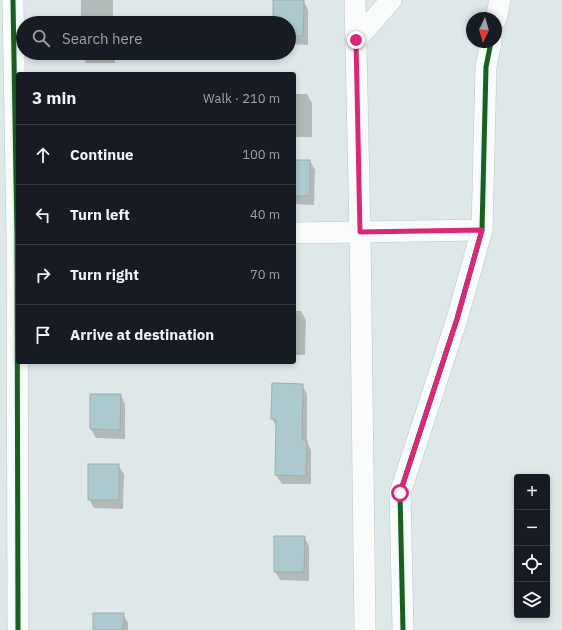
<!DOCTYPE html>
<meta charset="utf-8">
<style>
body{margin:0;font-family:"IBM Plex Sans",sans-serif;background:#20242c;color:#f1f3f6}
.controls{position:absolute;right:12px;bottom:12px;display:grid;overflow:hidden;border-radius:4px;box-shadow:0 2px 6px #0003}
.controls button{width:36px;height:36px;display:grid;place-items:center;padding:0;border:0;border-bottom:1px solid #363941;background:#171b24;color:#f1f3f6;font:20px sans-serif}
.compass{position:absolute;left:466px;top:12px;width:36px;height:36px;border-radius:50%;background:#171b24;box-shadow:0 2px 6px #0003;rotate:185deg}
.stop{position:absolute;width:12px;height:12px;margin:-9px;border:3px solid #db2777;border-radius:50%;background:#fff}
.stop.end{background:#db2777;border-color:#fff;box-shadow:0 1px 4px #0008}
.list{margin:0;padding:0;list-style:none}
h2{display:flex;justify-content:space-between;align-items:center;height:52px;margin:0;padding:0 16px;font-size:17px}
h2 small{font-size:13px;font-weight:400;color:#9ea1a6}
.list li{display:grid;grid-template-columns:26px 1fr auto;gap:12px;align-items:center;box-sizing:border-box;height:60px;padding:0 16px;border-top:1px solid #363941}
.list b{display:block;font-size:15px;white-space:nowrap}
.list em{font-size:13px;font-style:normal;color:#9ea1a6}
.icon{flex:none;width:22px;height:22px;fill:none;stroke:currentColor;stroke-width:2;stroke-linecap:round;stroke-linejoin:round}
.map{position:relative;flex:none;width:562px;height:630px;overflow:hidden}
.search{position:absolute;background:#171b24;box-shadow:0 2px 6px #0003;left:16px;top:16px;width:280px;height:44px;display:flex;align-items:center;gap:10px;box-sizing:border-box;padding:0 14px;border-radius:22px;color:#9ea1a6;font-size:15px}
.panel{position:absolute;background:#171b24;box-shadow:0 2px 6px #0003;left:16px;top:72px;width:280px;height:292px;border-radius:4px}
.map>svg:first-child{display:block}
.shadow{fill:#0003}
.building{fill:#abc9cf;stroke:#a4acad}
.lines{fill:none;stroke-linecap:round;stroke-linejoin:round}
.minor-casing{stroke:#bec6c6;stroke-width:22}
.minor{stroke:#fafcfc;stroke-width:21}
.cycleway-casing{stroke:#e6fbf9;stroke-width:8}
.cycleway{stroke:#1b5e20;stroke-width:5}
.route{stroke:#db2777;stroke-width:5}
</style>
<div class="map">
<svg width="562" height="630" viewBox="0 0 562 630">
<rect width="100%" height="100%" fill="#dee8e8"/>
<!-- shadow -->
<g class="shadow">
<rect x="81" y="0" width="32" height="23"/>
<path d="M 274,0 L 303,0 L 308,10 L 308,45 L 289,44 L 289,23 L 274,23 Z"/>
<path d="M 81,53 L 115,53 L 115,63 L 86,63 Z"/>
<path d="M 294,94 L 307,94 L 312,103 L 312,137 L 294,137 Z"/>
<path d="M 294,161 L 310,161 L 315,170 L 314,205 L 294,204 Z"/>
<path d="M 294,311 L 301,311 L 306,320 L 305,355 L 294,355 Z"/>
<path d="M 78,362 L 129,362 L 129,364 L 79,364 Z"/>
<path d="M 302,385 L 307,394 L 307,442 L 311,450 L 311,484 L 282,484 L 276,475 L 277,427 L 272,419 Z"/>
<path d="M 91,395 L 120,395 L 125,404 L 125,439 L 96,438 L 91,429 Z"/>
<path d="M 118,465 L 124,474 L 123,509 L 94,508 L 89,499 Z"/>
<path d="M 304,537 L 309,546 L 309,581 L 280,580 L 275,571 Z"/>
<path d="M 123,614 L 128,623 L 128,630 L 94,630 Z"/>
</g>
<!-- building -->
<g class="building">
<path d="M 273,0 L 304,0 L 303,36 L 289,36 L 289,23 L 273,23 Z"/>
<rect x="294" y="160" width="16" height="36"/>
<path d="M 272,383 L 303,384 L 302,440 L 307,440 L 306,476 L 275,475 L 276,419 L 271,419 Z"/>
<path d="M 90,394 L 121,394 L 120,430 L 90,429 Z"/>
<rect x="88" y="464" width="31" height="36"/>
<path d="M 274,536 L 305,536 L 304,572 L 274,572 Z"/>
<path d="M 93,613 L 124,613 L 123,630 L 93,630 Z"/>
</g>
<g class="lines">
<!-- minor casing -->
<g class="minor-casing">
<g id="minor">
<path d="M 13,0 L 17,236 L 18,630"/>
<path d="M 355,0 L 360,232 L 365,630"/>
<path d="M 496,19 L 500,0"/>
<path d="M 356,40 L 391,0"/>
<path d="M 294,233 L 482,230"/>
<path d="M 403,630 L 400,493 L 457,319 L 482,230 L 486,67 L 491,42"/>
</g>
</g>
<!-- minor -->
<use href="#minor" class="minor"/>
<!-- cycleway casing -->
<g class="cycleway-casing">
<g id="cycleway">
<path d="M 13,0 L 17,236 L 18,630"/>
<path d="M 403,630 L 400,493 L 457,319 L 482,230 L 486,67 L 491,42"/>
</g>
</g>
<!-- cycleway -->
<use href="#cycleway" class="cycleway"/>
</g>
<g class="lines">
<!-- route -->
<path class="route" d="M 356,40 L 360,232 L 482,230 L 457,319 L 400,493"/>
</g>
</svg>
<div class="controls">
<button>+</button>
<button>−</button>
<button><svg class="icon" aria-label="locate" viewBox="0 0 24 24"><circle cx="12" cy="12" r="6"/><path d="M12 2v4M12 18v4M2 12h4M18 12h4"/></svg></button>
<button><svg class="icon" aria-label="layers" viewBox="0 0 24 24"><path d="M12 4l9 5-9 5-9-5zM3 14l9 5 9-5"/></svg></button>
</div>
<svg class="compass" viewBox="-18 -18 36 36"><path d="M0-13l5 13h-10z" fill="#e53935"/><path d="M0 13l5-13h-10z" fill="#9ea1a6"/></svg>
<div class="stop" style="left:400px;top:493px"></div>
<div class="stop end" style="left:356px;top:40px"></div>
<div class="search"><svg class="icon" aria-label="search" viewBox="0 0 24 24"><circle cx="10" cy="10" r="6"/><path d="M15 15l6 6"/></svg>Search here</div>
<section class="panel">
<h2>3 min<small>Walk · 210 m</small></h2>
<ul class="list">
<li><svg class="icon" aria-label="ahead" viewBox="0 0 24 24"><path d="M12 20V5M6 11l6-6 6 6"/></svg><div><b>Continue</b></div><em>100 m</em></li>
<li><svg class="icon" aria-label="left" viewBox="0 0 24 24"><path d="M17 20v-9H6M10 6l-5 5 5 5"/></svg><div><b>Turn left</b></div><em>40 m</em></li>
<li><svg class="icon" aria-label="right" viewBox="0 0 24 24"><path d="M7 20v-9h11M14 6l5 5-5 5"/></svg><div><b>Turn right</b></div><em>70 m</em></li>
<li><svg class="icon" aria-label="arrive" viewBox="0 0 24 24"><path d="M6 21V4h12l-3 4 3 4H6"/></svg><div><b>Arrive at destination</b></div></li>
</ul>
</section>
</div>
